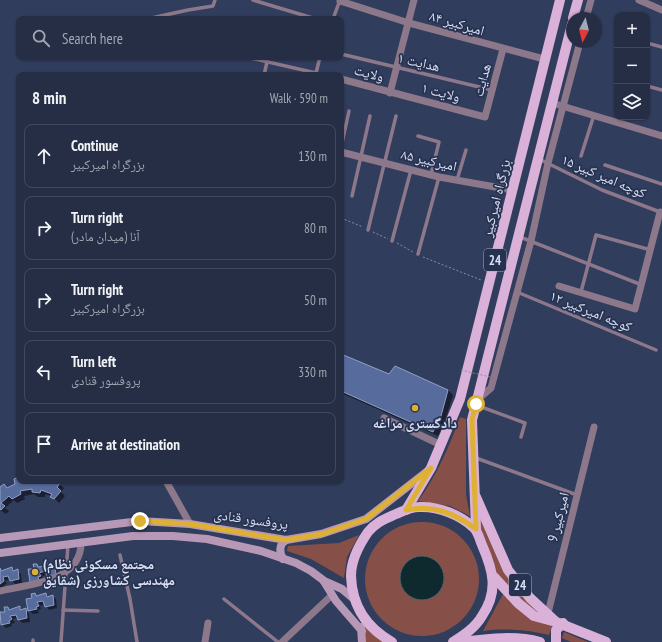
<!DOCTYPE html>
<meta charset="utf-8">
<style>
body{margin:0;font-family:"PT Sans Narrow","Noto Naskh Arabic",sans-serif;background:#313a50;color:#f1f3f6}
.controls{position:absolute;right:12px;top:12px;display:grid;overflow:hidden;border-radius:8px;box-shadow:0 1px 3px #0004}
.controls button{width:36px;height:36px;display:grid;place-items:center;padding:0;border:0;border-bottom:1px solid #424a5e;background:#252e45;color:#f1f3f6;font:20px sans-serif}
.compass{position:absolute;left:566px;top:12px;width:36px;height:36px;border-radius:50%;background:#252e45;box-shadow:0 1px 3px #0004;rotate:187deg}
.stop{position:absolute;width:12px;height:12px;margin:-9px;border:3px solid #deb133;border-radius:50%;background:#fff}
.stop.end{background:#deb133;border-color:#fff;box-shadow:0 1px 4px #0008}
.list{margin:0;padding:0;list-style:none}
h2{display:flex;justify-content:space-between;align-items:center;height:52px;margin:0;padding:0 16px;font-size:17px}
h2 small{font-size:13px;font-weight:400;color:#a3a8b3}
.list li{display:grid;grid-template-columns:26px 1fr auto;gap:12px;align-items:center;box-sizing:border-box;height:64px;margin:0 8px 8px;padding:0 8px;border:1px solid #424a5e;border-radius:8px}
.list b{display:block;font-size:15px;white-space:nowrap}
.list p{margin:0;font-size:13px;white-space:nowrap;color:#a3a8b3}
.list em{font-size:13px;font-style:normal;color:#a3a8b3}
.icon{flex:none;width:22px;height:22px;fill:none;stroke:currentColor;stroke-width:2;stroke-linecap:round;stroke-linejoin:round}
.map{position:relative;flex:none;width:662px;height:642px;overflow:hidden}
.search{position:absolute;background:#252e45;box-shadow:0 1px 3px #0004;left:16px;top:16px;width:328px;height:44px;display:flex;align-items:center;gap:10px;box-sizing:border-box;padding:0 14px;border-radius:8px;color:#a3a8b3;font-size:15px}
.panel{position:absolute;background:#252e45;box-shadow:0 1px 3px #0004;left:16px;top:72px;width:328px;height:412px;border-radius:8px}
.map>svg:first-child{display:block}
.green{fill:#865049}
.water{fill:#0f2a2e;stroke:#4c616a}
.shadow{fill:#0007;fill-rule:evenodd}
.building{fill:#586b9d;stroke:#909fc4}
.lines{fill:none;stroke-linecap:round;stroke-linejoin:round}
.path{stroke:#858fa9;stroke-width:1;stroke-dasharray:2 2;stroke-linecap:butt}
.service{stroke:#8d788b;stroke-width:3.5}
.minor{stroke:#8d788b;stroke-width:7}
.secondary{stroke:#b898b7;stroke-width:8}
.primary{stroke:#dab1d8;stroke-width:10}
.path-bridge{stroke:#858fa9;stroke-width:1;stroke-dasharray:2 2;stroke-linecap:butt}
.route{stroke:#deb133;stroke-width:5}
.poi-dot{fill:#deb133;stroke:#273251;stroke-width:1.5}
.labels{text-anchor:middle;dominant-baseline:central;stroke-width:3.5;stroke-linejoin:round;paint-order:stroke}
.shield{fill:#273251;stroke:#a4acc4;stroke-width:1}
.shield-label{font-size:13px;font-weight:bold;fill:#d9e1f5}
.street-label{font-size:14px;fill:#d9e1f5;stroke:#273251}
.poi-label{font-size:14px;font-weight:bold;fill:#d9e1f5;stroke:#273251}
</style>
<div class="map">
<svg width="662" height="642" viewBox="0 0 662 642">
<rect width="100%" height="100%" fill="#313d5c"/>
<!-- green -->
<g class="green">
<path d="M 460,417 L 466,419 L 466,495 L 470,516 L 450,506 L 418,501 C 437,475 449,447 460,417 Z"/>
<path d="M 473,490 L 504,563 L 553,617 L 534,616 L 494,577 L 476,529 Z"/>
<circle cx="422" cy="579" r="57"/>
<path d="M 359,535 L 347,557 L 344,578 L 311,559 L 287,551 L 288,546 L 339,543 Z"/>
<path d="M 503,594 L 552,626 L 549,635 C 526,630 507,628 483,631 Z"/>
<path d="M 362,622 L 386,642 L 364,642 Z"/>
<path d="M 564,632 L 588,642 L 571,642 L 562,638 Z"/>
</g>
<!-- water -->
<circle class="water" cx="422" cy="578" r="22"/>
<!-- shadow -->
<g class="shadow">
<path d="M 341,355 L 389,375 L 448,390 L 453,395 L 445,421 L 438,436 L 341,393 Z"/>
<path d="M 15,479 L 19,479 L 19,481 L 53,481 L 59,484 L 64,488 L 61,492 L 65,496 L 59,503 L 52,496 L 45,494 L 45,497 L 38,497 L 34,494 L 24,496 L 25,499 L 17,503 L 14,500 L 5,508 L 9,511 L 6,514 L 0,510 L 0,489 L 7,489 L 16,484 ZM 58,484 L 60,484 L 55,492 Z"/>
<path d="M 48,564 L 58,570 L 59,578 L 47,575 L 42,576 L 44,580 L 35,585 L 37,565 L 39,567 Z"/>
<path d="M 12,568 L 21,574 L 22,583 L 15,584 L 11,579 L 5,581 L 7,584 L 4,585 L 5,587 L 0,588 L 0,569 L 2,571 Z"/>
<path d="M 35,594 L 37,597 L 46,594 L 49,597 L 52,596 L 56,599 L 57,608 L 49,610 L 45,604 L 40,606 L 41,609 L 38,610 L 39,613 L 33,614 L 29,611 Z"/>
<path d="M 19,607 L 29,613 L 30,622 L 22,623 L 18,618 L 13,619 L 15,623 L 11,624 L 12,626 L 6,628 L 2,624 L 8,608 L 10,610 Z"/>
</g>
<!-- building -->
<g class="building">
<path d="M 341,354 L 389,374 L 395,366 L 448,390 L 441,416 L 433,432 L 341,391 Z"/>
<path d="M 19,477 L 19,481 L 57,481 L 60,483 L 57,487 L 61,491 L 54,499 L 50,497 L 52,494 L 41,490 L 40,493 L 32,492 L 32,489 L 20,491 L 21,494 L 12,499 L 9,496 L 1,503 L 5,506 L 1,510 L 0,509 L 0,487 L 4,484 L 7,488 L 15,484 L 14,479 Z"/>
<path d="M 45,563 L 48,563 L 49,567 L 55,565 L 56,575 L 47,577 L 45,571 L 39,573 L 41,576 L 38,577 L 39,580 L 30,582 L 28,569 L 34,569 L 33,564 L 37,564 L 38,567 L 45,566 Z"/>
<path d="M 12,567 L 13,571 L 18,569 L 19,579 L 10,581 L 8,576 L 3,577 L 4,581 L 0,584 L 0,568 L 1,571 Z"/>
<path d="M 35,593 L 36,596 L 46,593 L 47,597 L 53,595 L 54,605 L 45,607 L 43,601 L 37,602 L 39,606 L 36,607 L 37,609 L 28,611 L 26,599 L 32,598 L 31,594 Z"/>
<path d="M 20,606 L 20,610 L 26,608 L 27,618 L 18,620 L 16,615 L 10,616 L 12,619 L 9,621 L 10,623 L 1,625 L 0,612 L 5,612 L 4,607 L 8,607 L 9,610 Z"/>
</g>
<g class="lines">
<!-- path -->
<g class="path">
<path d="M 341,218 L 363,227"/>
<path d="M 373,232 L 388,239"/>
<path d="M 397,243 L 413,252"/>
<path d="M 423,257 L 481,280"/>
</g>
<!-- service -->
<g class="service">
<path d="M 253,0 L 316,19"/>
<path d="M 147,19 L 188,10 L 213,6 L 215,0"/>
<path d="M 333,19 L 340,0"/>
<path d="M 647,43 L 662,47"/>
<path d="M 341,54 L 492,90"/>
<path d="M 246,57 L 316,73"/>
<path d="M 313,57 L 320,59"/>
<path d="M 316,73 L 320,57"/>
<path d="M 264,75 L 267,62"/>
<path d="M 647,86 L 662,90"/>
<path d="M 418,136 L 439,142 L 431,175"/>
<path d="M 341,148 L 349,111"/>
<path d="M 581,156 L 594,115"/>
<path d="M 539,159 L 602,190 L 660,212"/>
<path d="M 605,165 L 662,184"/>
<path d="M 457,180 L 466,150"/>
<path d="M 352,196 L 370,116"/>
<path d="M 368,230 L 396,116"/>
<path d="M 520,237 L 642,285"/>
<path d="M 392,241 L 411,170"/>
<path d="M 418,254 L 439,177"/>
<path d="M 517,292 L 656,350"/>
<path d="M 581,292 L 596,235 L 651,250"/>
<path d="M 476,405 L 525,423 L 521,437"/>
<path d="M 476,458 L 577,495"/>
<path d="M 120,555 L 130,599 L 137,642"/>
<path d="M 224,599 L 278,642"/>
<path d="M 63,610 L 98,611"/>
<path d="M 33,642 L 33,640"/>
<path d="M 61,642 L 68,545"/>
</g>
<!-- minor -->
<g class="minor">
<path d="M 639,0 L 662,10"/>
<path d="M 340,1 L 409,23 L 544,59"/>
<path d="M 586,18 L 591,0"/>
<path d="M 341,79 L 485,117 L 503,49"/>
<path d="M 390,93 L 414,0"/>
<path d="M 552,103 L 662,136"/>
<path d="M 341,152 L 439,177 L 512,190"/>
<path d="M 559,286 L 635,309 L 660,212"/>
<path d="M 477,400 L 491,388 L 531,241 L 548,163 L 580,42"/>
<path d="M 384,418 L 441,445"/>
<path d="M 166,481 L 190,524"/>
<path d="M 0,591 C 29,584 82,582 81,542"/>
<path d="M 548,613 L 594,427"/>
<path d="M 205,642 L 208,623"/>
<path d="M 282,642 L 332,595"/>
</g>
<!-- secondary -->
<g class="secondary">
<path d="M 0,538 L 140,521 L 190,524 L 286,540 L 321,534 L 366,519 L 429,470"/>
<path d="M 0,553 L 133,536 L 173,536 L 207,539 L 261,551 L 296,563 L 311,571 L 323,580 L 336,601 L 362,631"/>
<path d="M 283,559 C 279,552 279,544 286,540"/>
<path d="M 324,581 L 342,589 L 355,600"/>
<path d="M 361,627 L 362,642"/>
</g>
<!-- primary -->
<g class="primary">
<path d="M 573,18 L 578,0"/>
<path d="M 476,497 L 508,570 L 530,598 L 556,622 L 606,642"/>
<path d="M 406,510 L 431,468 L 460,399 L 560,0"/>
<path d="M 476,529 L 472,420 L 572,24"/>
<path d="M 494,577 L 518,603 L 534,616 L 556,622"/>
<path d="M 392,642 C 367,628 352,606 351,576 C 351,560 359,545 368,532 C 376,522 385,519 396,514 C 403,511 411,507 419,507 C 438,506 461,515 474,528 C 478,532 480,540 482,545 C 493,570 499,591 482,616 C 475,628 464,635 453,642"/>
<path d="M 460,642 C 486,639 514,635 540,642"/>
<path d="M 556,642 L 556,630 L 563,623"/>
</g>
<!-- path-bridge -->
<path class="path-bridge" d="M 461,370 L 490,377"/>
</g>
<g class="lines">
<!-- route -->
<path class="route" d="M 140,521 L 190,524 L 286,540 L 322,534 L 366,519 L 431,468 L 406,510 C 432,504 454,513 476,529 L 472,420 L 476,404"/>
</g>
<!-- markers -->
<g class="poi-dot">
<circle cx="415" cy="408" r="4"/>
<circle cx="35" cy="572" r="4"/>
</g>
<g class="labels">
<!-- shield labels -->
<g class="shield">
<rect x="484" y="249" width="22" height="22" rx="3"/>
<rect x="509" y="574" width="22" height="22" rx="3"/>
</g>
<g class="shield-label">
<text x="495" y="260">24</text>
<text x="520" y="585">24</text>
</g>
<!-- street labels -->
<g class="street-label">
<text transform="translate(457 23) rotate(16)">امیرکبیر ۸۴</text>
<text transform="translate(419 62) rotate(13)">هدایت ۱</text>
<text transform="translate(369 73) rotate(15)">ولایت</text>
<text transform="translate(482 80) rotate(-75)">هدایت</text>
<text transform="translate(441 92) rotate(15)">ولایت ۱</text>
<text transform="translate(429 160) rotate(13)">امیرکبیر ۸۵</text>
<text transform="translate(604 176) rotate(23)">کوچه امیر کبیر ۱۵</text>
<text transform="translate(496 198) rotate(-76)">بزرگراه امیرکبیر</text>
<text transform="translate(591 311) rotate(22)">کوچه امیرکبیر ۱۲</text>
<text transform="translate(558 517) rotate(-76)">امیرکبیر 9</text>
<text transform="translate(251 519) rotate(8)">پروفسور قنادی</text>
</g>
<!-- poi labels -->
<g class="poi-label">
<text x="415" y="423">دادگستری مراغه</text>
<text x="43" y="564" text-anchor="start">(مجتمع مسکونی نظام<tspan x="43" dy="16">مهندسی کشاورزی (شقایق</tspan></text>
</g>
</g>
</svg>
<div class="controls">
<button>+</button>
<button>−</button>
<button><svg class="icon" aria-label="layers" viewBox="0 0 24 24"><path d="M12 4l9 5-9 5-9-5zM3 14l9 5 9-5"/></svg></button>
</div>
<svg class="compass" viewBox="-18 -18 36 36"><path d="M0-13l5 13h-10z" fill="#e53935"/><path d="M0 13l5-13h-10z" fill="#a3a8b3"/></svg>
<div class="stop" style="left:476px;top:404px"></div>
<div class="stop end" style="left:140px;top:521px"></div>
<div class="search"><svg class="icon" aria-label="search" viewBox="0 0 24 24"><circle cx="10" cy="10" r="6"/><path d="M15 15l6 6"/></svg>Search here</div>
<section class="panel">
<h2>8 min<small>Walk · 590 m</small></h2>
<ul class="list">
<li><svg class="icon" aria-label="ahead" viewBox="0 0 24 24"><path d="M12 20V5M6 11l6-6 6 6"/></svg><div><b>Continue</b><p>بزرگراه امیرکبیر</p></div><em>130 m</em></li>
<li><svg class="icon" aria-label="right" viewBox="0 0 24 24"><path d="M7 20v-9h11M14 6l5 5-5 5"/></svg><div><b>Turn right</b><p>آنا (میدان مادر)</p></div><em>80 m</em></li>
<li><svg class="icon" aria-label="right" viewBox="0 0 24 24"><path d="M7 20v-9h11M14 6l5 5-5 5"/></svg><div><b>Turn right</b><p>بزرگراه امیرکبیر</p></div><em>50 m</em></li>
<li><svg class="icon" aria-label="left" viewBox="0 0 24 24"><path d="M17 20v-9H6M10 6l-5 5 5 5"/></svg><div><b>Turn left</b><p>پروفسور قنادی</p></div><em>330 m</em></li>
<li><svg class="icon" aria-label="arrive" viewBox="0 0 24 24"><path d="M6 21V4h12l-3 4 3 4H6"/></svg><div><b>Arrive at destination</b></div></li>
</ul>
</section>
</div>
